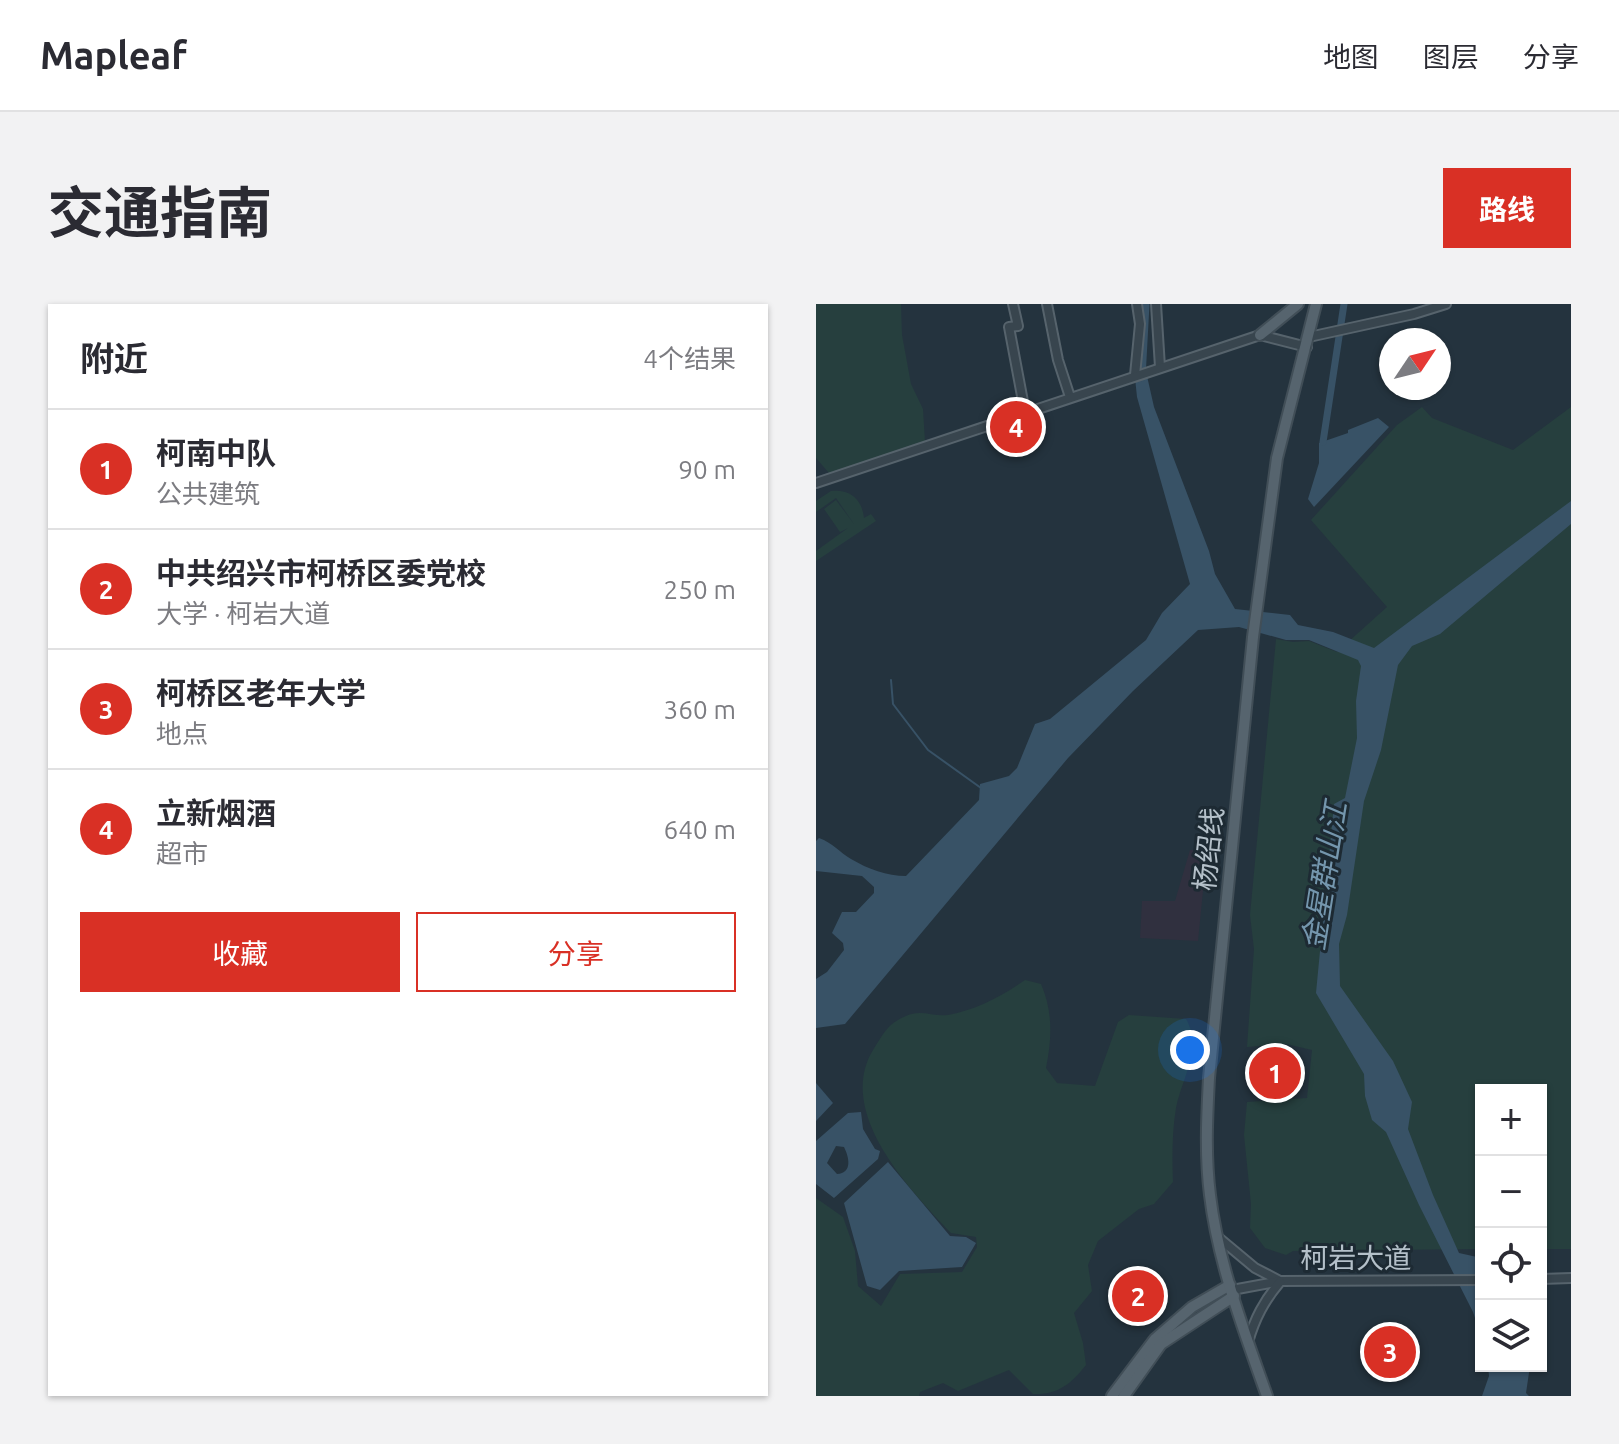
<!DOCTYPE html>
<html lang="zh">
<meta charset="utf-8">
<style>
body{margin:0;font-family:Ubuntu,"Noto Sans SC",sans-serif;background:#f2f2f3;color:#2b2b33}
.controls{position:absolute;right:24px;bottom:24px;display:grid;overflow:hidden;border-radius:0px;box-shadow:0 2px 6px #0004}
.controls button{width:72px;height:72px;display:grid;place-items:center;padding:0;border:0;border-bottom:2px solid #e1e1e2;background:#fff;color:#2b2b33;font:40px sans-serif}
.compass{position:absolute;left:563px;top:24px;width:72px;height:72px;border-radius:50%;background:#fff;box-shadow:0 2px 6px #0004;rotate:55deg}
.you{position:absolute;left:374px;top:746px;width:28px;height:28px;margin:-20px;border:6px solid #fff;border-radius:50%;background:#1a73e8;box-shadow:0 0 0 12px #1a73e833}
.badge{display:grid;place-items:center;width:52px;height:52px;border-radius:50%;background:#d93025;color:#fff;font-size:26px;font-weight:700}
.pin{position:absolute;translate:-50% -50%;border:4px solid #fff;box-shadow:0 2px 8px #0006}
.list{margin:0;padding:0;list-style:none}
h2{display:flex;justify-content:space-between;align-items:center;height:104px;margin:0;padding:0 32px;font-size:34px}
h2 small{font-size:26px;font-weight:400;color:#7c7c81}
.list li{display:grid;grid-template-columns:52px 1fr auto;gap:24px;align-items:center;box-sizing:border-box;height:120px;padding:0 32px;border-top:2px solid #e1e1e2}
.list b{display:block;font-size:30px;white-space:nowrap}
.list p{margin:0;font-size:26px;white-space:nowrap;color:#7c7c81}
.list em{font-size:26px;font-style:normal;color:#7c7c81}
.actions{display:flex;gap:16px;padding:24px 32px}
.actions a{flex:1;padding:18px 0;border:2px solid #d93025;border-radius:0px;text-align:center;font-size:28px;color:#d93025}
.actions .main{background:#d93025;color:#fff}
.icon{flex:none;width:44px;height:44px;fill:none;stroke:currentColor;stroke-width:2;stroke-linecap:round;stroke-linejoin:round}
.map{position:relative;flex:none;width:755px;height:1092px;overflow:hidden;border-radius:0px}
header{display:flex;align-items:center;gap:48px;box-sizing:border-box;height:112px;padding:0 40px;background:#fff;border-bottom:2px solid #e1e1e2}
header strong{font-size:38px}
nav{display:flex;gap:44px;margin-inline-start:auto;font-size:28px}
.intro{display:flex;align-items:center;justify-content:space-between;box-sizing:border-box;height:192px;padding:0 48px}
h1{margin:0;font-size:56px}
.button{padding:20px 36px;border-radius:0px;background:#d93025;color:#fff;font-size:28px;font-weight:700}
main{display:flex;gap:48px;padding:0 48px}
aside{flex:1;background:#fff;border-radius:0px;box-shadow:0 2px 6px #0004}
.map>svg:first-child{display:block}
.medical{fill:#30303f}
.green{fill:#263f3e}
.water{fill:#385266;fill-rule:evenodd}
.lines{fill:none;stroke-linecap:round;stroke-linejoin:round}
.stream{stroke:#385266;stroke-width:2}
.canal{stroke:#385266;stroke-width:7}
.minor-casing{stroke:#56636c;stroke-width:12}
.major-casing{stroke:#414e57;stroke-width:14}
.minor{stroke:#38454e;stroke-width:8}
.major{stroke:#56646e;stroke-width:10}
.labels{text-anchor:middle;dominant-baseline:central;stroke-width:6;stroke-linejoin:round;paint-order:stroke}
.street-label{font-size:28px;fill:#b4c0c9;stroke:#1d2a33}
.water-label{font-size:30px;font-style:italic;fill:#7496ad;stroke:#1d2a33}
</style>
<header>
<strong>Mapleaf</strong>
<nav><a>地图</a><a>图层</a><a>分享</a></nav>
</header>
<div class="intro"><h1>交通指南</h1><a class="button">路线</a></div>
<main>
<aside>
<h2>附近<small>4个结果</small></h2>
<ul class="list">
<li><span class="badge">1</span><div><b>柯南中队</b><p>公共建筑</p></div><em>90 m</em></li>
<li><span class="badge">2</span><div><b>中共绍兴市柯桥区委党校</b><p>大学 · 柯岩大道</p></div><em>250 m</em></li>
<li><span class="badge">3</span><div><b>柯桥区老年大学</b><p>地点</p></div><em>360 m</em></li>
<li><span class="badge">4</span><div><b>立新烟酒</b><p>超市</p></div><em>640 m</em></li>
</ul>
<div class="actions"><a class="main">收藏</a><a>分享</a></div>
</aside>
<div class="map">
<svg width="755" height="1092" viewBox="0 0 755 1092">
<rect width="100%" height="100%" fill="#24333e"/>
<!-- medical -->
<path class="medical" d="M 374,546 L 391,547 L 382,637 L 324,634 L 326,597 L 359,597 Z"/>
<!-- green -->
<g class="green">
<path d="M 0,0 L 85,0 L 86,31 L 95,80 L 107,105 L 109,138 L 13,169 L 0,154 Z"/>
<path d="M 606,103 L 616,114 L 697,146 L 755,103 L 755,945 L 725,945 L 725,786 L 665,786 L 665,945 L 477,947 L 470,951 L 449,944 L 434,924 L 435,900 L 428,831 L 431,798 L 491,794 L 496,746 L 470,740 L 431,743 L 438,645 L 434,611 L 460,335 L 477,338 L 493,337 L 521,348 L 571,303 L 495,216 L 581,121 Z"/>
<path d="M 15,187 C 34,185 46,195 48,214 L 55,210 L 60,217 L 0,257 L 0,247 L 32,224 L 24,228 L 8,205 L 20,196 L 38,220 L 20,194 L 0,208 L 0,197 Z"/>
<path d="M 209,676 L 225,680 C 237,708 236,734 230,764 L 241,779 L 279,782 L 302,718 L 313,711 L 370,715 C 387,744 366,774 360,804 C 356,828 356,854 357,878 L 338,900 L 323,905 L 282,937 L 272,961 L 276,987 L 258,1009 L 267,1039 L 270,1061 C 255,1080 242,1091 217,1090 L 193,1066 L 142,1087 L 127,1079 L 104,1088 L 103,1092 L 0,1092 L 0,894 L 27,913 L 39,947 L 42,982 L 65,1002 L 84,970 L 146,968 L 161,943 L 160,933 L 135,929 C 95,887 19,809 57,746 C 68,729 71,720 90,712 C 105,705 117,713 132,711 C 160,706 186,692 209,676 Z"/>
</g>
<!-- water -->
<g class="water">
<path d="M 331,72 L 338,103 L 393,247 L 399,270 L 419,305 L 474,311 L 482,321 L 517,328 L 558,344 L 755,197 L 755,220 L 624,330 L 596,342 L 582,361 L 565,446 L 548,497 L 531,611 L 523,640 L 524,682 L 577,757 L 596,798 L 592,825 L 617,891 L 643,949 L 661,953 L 665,956 L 665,1032 L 657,1008 L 603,901 L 570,828 L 556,816 L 549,792 L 548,770 L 500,689 L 518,500 L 529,494 L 541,434 L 540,397 L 545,362 L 542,356 L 493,336 L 470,336 L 423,323 L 382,326 L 317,387 L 252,454 L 29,720 L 0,724 L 0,675 L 11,668 L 28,646 L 27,639 L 16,629 L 26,608 L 40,608 L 58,589 L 58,583 L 46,572 L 0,567 L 0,537 L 3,534 C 17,539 23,548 35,555 C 52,565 71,572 90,572 L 163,496 L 164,480 L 193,472 L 201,464 L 219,420 L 234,415 L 330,336 L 346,309 L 374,280 L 321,93 L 319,74 Z"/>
<path d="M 562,114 L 573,123 L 498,203 L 492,195 L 503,159 L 503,139 L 532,129 L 532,126 Z"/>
<path d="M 0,779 L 17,799 L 0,817 Z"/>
<path d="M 45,808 L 47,825 L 59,845 L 64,847 L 62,855 L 18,894 L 0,880 L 0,837 L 32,809 ZM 20,842 L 28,843 C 33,853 37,869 21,870 L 11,859 Z"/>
<path d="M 72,858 L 134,932 L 150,933 L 160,939 L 146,963 L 83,967 L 64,986 L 51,982 L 28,899 Z"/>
<path d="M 672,1062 L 714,1062 L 710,1089 L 713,1092 L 666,1092 L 673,1072 Z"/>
</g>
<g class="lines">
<!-- stream -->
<path class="stream" d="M 75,376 L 77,400 L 112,446 L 165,484"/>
<!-- canal -->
<g class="canal">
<path d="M 326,74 L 330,0"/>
<path d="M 507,138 L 528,0"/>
</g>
<!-- minor casing -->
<g class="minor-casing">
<g id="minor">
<path d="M 197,0 L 202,22 L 193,23 L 209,108"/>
<path d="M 231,0 L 242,56 L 254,93"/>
<path d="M 340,0 L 344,63"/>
<path d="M 493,33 L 598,10 L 630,0"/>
<path d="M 319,71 L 324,20 L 321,0"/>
<path d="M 0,179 L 444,31 L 491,43"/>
<path d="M 403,934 L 439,964 L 464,977"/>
<path d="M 725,975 L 755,974"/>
<path d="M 416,986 L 465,977 L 665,976"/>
<path d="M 432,1038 C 439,1014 448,997 464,978"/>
</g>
</g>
<!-- major casing -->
<g class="major-casing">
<g id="major">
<path d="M 444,31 L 482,0"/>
<path d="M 296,1092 L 339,1035 L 376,1003 L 414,981"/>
<path d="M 308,1092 L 345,1040 L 418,992"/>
<path d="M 451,1092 C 428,1027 402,959 394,891 C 389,851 391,813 393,774 L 437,333 L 461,154 L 500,0"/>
</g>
</g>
<!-- minor -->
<use href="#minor" class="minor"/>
<!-- major -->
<use href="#major" class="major"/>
</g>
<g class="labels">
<!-- street labels -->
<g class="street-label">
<text transform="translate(392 545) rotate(-84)">杨绍线</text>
<text x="540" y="953">柯岩大道</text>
</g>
<!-- water labels -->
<g class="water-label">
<text transform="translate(508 572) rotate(-81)">金星群山江</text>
</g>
</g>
</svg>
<div class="controls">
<button>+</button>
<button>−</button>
<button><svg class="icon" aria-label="locate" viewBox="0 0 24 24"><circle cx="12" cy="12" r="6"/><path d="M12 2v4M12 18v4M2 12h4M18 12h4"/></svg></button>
<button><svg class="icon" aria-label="layers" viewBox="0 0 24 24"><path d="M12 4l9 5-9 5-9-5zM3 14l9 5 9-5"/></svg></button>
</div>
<svg class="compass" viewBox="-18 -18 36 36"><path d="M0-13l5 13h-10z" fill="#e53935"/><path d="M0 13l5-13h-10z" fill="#7c7c81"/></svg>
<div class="you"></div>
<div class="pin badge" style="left:459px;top:769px">1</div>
<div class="pin badge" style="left:322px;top:992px">2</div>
<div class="pin badge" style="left:574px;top:1048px">3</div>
<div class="pin badge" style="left:200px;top:123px">4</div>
</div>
</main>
